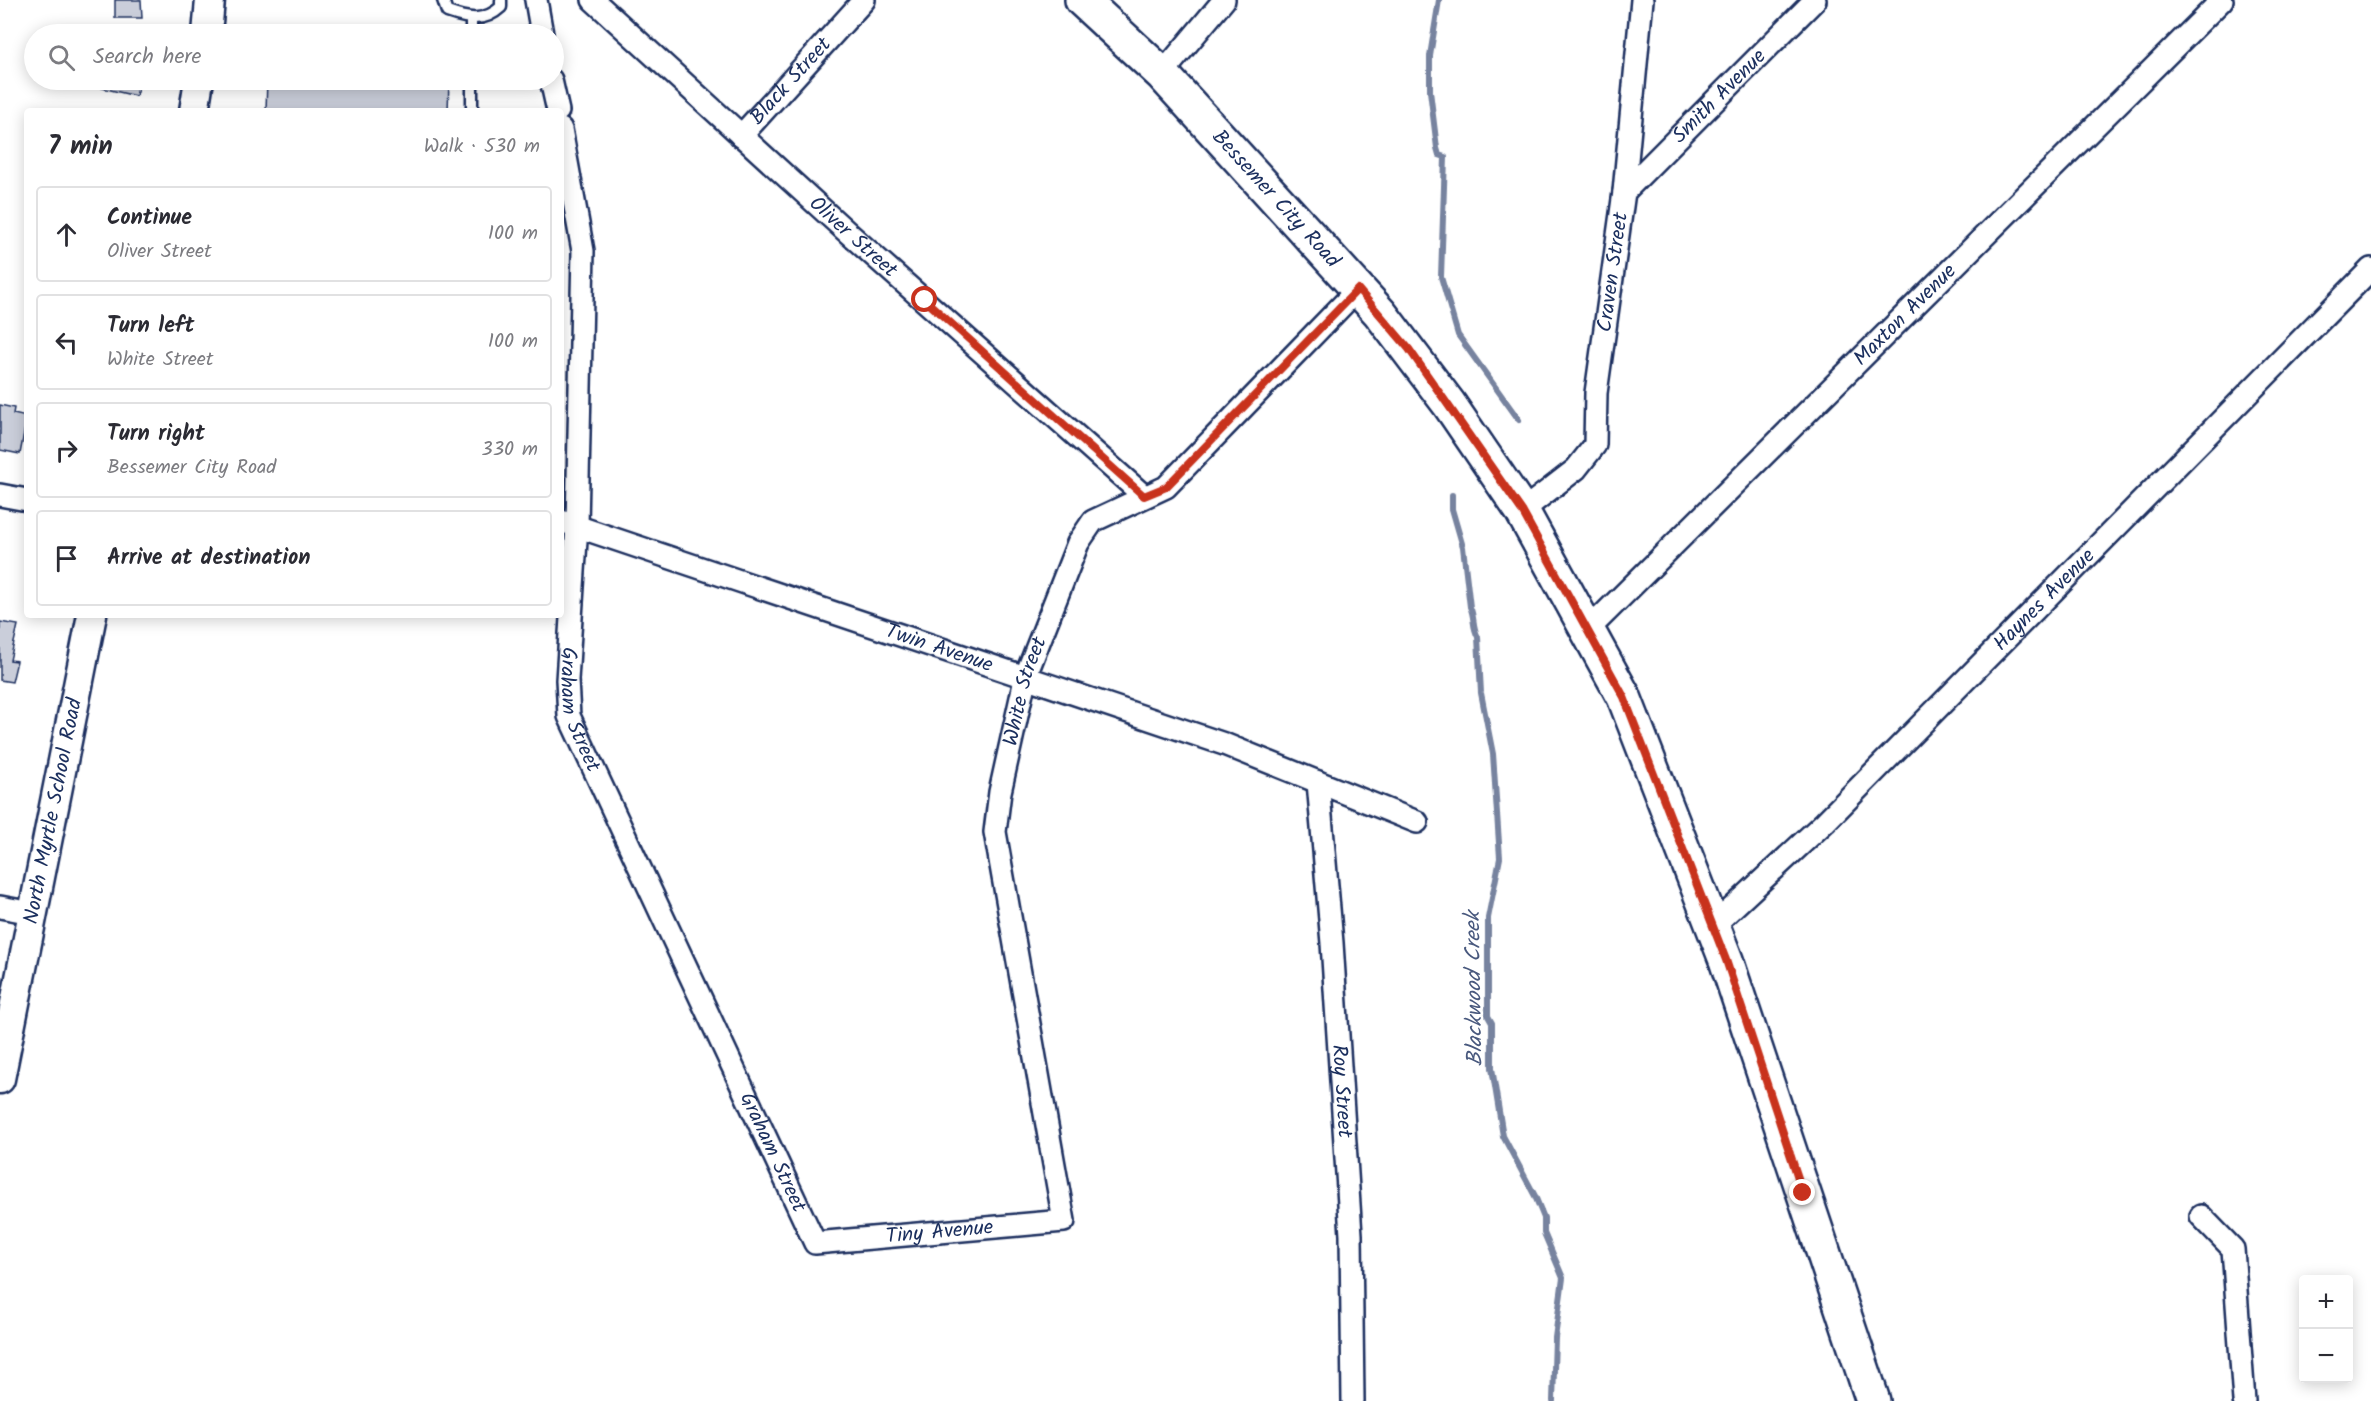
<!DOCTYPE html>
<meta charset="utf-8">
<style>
body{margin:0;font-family:Kalam,sans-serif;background:#f2f2f3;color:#2b2b33}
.controls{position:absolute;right:18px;bottom:18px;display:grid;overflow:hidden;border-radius:6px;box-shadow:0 3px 15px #0003}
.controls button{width:54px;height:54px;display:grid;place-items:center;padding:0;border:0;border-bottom:2px solid #e1e1e2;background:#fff;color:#2b2b33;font:30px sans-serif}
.stop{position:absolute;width:18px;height:18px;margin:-14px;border:4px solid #c8321e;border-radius:50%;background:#fff}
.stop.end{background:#c8321e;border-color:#fff;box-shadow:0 2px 6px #0008}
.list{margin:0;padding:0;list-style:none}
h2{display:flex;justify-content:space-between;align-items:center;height:78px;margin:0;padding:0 24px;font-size:26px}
h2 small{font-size:20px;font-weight:400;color:#7c7c81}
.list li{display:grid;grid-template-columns:39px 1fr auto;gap:18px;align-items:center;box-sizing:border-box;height:96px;margin:0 12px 12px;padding:0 12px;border:2px solid #e1e1e2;border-radius:6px}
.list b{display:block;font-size:22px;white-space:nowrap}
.list p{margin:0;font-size:20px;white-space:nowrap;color:#7c7c81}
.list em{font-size:20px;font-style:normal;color:#7c7c81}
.icon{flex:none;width:33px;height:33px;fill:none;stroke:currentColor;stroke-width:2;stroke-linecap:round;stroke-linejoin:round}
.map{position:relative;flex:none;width:2371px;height:1401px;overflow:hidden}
.search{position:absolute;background:#fff;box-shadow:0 3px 15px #0003;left:24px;top:24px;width:540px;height:66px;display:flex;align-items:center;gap:15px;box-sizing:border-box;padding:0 21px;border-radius:33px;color:#7c7c81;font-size:22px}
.panel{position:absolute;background:#fff;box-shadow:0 3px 15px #0003;left:24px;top:108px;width:540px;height:510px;border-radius:6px}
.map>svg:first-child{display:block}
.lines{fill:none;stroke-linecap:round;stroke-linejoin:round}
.stream{stroke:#77839f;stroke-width:6}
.building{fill:#caceda;stroke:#1b2f5e;stroke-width:1.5}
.service-casing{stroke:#1b2f5e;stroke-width:15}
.minor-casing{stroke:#1b2f5e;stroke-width:26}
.secondary-casing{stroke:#1b2f5e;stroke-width:33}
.primary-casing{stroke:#1b2f5e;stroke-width:38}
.service{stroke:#fff;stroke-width:10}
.minor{stroke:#fff;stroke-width:21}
.secondary{stroke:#fff;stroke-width:28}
.primary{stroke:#fff;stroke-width:33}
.route{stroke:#c8321e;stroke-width:8}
.labels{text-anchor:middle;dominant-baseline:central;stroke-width:5;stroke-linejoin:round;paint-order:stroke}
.street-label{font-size:21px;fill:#1b2f5e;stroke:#fff}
.water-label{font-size:22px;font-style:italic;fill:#49597e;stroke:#fff}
</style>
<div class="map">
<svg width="2371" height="1401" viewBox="0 0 2371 1401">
<rect width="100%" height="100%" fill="#fff"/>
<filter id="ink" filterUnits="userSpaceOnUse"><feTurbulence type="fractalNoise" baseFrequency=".0167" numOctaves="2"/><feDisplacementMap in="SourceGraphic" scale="12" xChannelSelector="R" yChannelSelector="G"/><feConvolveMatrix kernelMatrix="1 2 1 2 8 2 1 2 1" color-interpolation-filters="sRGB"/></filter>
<g filter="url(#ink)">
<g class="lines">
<!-- stream -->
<g class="stream">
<path d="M 1439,0 L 1430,56 L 1430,91 L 1437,148 L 1439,155 L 1445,157 L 1441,277 L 1458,335 L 1519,420"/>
<path d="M 1452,495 L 1452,509 L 1463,547 L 1470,607 C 1475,617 1472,627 1478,637 L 1481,693 L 1493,754 L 1500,858 L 1488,918 L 1488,1016 L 1492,1023 L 1492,1068 L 1503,1136 L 1535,1196 L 1544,1218 L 1544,1233 L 1563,1278 L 1555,1338 L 1553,1401"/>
</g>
</g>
<!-- building -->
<g class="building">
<path d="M 115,0 L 141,0 L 142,18 L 115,18 Z"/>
<path d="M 103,80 L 140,80 L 136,96 L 102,88 Z"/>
<path d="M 267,80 L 402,85 L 402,80 L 449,80 L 448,111 L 266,111 Z"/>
<path d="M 0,405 L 14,408 L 13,414 L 27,417 L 20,454 L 0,450 Z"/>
<path d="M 0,622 L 18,625 L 10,660 L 17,661 L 12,682 L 0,680 Z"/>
</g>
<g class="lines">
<!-- service casing -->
<g class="service-casing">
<g id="service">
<path d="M 443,0 L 447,12 C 467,19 484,23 501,7 L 501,0"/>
<path d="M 471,20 L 471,34"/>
<path d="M 472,80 L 472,111"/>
</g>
</g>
<!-- minor casing -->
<g class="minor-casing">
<g id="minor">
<path d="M 536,0 L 542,34"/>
<path id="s1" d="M 593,0 L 846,231 L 1144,496"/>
<path d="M 1162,74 L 1224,0"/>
<path d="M 551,80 L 558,111"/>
<path id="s2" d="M 561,129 L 583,251 L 577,525 L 567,680 L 569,716 L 815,1243 L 1064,1221 L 995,832 L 1000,792 L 1026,675 L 1078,543 L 1093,521 L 1166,487 L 1358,289"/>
<path id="s3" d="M 741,136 L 864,0"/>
<path id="s4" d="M 1624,192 L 1815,0"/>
<path d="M 0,495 L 27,500"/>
<path id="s5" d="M 1522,511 L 1576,469 L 1595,445 L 1596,393 L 1624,192 L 1642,0"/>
<path id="s6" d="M 561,521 L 1224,744 L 1417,822"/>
<path id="s7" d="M 1588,630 L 2222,0"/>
<path id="s8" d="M 1318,782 L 1332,943 L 1351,1235 L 1353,1401"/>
<path d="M 0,907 L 32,913"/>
<path id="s9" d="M 1713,926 L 1825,822 L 2371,269"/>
<path d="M 2201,1216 L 2233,1249 L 2244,1401"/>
</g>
</g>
<!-- secondary casing -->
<g class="secondary-casing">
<g id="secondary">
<path d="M 207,34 L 210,0"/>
<path d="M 194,111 L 199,80"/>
<path id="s10" d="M 0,1079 L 92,615"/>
</g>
</g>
<!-- primary casing -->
<g class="primary-casing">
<g id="primary">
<path id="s11" d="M 1082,0 L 1162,74 L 1380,313 L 1449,404 L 1522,511 L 1624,697 L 1726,960 L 1873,1401"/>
</g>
</g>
<!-- service -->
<use href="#service" class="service"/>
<!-- minor -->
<use href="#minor" class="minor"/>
<!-- secondary -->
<use href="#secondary" class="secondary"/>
<!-- primary -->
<use href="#primary" class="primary"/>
</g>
</g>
<g class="lines" filter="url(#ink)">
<!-- route -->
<path class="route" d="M 925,300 L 1144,496 L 1166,487 L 1358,289 L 1409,349 L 1522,511 L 1624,697 L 1726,960 L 1803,1193"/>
</g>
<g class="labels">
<!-- street labels -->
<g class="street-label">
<text stroke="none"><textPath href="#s3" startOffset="74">Black Street</textPath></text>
<text stroke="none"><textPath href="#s4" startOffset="135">Smith Avenue</textPath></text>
<text stroke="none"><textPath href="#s11" startOffset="278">Bessemer City Road</textPath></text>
<text stroke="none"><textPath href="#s1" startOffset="352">Oliver Street</textPath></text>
<text stroke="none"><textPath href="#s5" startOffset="273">Craven Street</textPath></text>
<text stroke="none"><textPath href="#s7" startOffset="447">Maxton Avenue</textPath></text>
<text stroke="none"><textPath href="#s9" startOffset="465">Haynes Avenue</textPath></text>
<text stroke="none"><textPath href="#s6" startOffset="399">Twin Avenue</textPath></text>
<text stroke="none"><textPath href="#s2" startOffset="1960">White Street</textPath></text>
<text stroke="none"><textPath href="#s2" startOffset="585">Graham Street</textPath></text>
<text stroke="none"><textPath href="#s10" startOffset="273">North Myrtle School Road</textPath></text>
<text stroke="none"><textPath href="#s8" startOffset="310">Roy Street</textPath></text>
<text stroke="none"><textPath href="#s2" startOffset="1071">Graham Street</textPath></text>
<text stroke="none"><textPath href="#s2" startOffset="1296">Tiny Avenue</textPath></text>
</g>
<!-- water labels -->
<g class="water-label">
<text transform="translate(1475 989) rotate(-91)">Blackwood Creek</text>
</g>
</g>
</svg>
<div class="controls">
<button>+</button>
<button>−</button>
</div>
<div class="stop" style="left:925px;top:300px"></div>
<div class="stop end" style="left:1803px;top:1193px"></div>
<div class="search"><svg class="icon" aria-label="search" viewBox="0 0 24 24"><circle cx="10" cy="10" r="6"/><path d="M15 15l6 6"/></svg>Search here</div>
<section class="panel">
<h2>7 min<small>Walk · 530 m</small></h2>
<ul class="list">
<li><svg class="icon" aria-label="ahead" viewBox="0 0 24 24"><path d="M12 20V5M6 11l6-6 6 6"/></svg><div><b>Continue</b><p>Oliver Street</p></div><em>100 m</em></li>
<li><svg class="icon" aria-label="left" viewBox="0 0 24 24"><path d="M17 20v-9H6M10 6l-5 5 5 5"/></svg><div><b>Turn left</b><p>White Street</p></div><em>100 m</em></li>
<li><svg class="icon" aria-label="right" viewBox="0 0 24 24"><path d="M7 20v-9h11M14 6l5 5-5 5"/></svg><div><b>Turn right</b><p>Bessemer City Road</p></div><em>330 m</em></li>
<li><svg class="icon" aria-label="arrive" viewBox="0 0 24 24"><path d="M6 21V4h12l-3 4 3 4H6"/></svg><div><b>Arrive at destination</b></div></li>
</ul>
</section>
</div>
